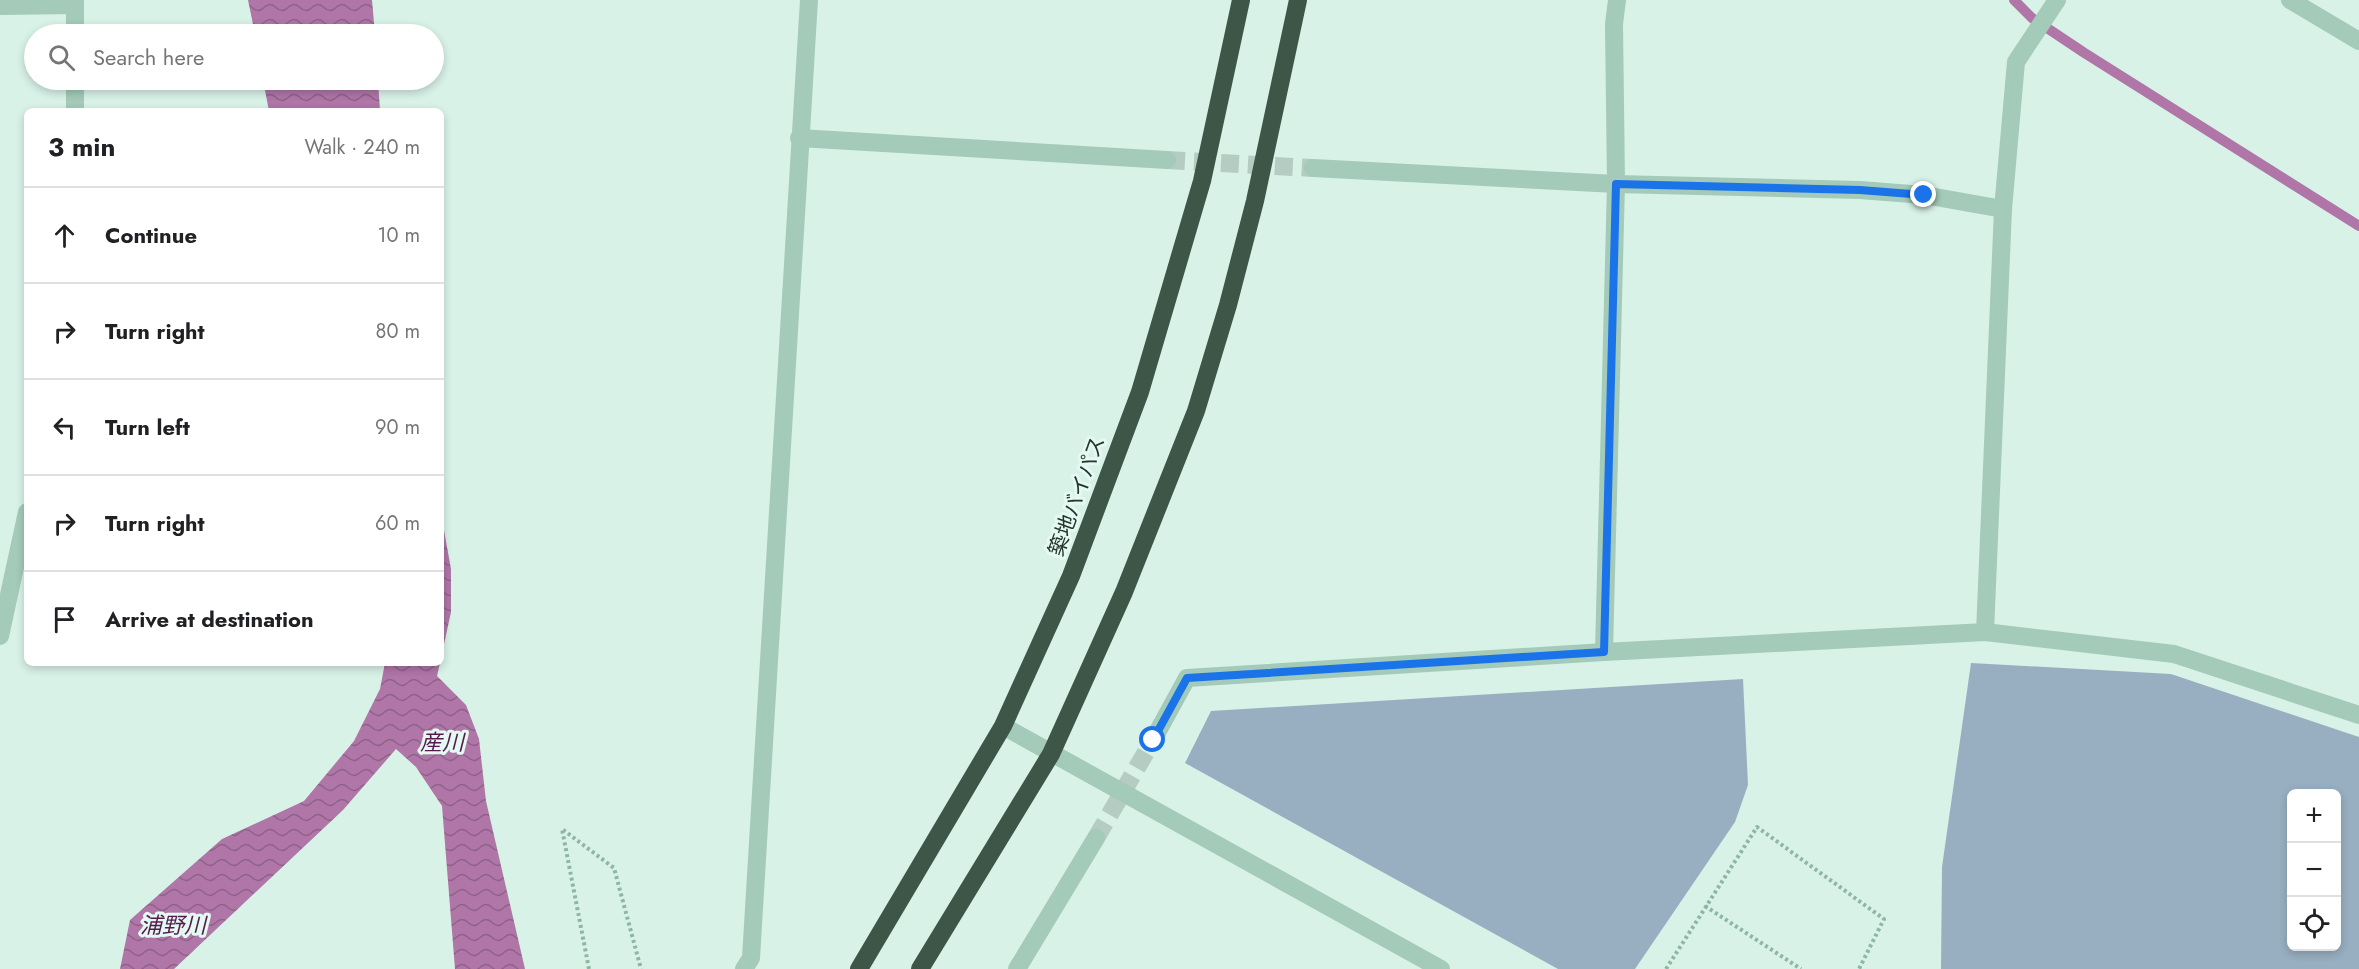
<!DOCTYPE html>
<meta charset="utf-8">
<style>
body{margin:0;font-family:Jost,"Noto Sans JP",sans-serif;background:#f6f6f6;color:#202124}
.controls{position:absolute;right:18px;bottom:18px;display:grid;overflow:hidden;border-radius:9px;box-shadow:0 3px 9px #0003}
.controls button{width:54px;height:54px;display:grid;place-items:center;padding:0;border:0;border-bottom:2px solid #e0e0e0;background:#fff;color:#202124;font:30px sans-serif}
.stop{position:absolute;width:18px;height:18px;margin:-14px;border:4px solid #1a73e8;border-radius:50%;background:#fff}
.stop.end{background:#1a73e8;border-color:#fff;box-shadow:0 2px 6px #0008}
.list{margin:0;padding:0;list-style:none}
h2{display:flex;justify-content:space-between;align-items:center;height:78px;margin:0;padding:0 24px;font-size:26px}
h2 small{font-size:20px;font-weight:400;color:#757577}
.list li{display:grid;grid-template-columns:39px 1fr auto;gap:18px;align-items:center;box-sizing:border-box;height:96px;padding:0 24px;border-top:2px solid #e0e0e0}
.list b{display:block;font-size:22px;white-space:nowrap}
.list em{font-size:20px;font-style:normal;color:#757577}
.icon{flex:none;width:33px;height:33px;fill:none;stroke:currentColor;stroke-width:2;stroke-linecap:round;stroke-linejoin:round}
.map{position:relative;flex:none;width:2359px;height:969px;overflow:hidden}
.search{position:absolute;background:#fff;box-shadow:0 3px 9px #0003;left:24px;top:24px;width:420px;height:66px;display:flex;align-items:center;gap:15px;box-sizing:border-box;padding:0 21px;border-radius:33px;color:#757577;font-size:22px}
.panel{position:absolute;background:#fff;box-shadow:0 3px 9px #0003;left:24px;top:108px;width:420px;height:558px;border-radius:9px}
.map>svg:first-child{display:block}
.grass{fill:#98afc1;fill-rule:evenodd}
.water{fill:url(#water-waves)}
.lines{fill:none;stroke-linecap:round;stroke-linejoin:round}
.stream{stroke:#af76a7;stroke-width:10}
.minor-tunnel{stroke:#b4ccc2;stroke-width:18;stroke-dasharray:18 9;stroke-linecap:butt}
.path{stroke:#8eb6a3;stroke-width:4;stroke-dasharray:3 3;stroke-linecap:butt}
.minor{stroke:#a4cab9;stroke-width:18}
.highway{stroke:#3d5647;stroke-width:18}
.route{stroke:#1a73e8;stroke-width:8}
.labels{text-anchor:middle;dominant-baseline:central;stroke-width:6;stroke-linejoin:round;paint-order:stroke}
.street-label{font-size:21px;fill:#26352c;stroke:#e4f9f2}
.water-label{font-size:22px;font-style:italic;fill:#571a4d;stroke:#e4f9f2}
</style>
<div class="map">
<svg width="2359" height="969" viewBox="0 0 2359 969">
<defs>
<pattern id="water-waves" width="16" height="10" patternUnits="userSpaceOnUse" patternTransform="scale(1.5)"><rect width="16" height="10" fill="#af76a7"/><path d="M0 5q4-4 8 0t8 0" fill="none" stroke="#8e6288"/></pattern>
</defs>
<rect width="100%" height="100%" fill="#d8f2e8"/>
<!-- grass -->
<g class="grass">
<path d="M 1971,663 L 2171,674 L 2359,737 L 2359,969 L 1941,969 L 1942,867 ZM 2292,794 L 2336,794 L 2336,946 L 2292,946 Z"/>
<path d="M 1743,679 L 1748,785 L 1735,822 L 1635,969 L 1558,969 L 1185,763 L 1211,711 Z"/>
</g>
<!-- water -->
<g class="water">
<path d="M 248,0 L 372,0 L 375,34 L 255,34 Z"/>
<path d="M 263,80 L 378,80 L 380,111 L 269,111 Z"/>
<path d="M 441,514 L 451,569 L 451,612 L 441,658 Z"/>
<path d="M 385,663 L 440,663 L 437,676 L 466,705 L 479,739 L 486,801 L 525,969 L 455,969 L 442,806 L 416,767 L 396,749 L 343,810 L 174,969 L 120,969 L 130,920 L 222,839 L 304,801 L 354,741 L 380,689 Z"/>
</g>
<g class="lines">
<!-- stream -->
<path class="stream" d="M 2014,0 L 2032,18 L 2083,52 L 2359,226"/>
<!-- minor-tunnel -->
<g class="minor-tunnel">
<path d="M 1167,160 L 1313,168"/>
<path d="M 1096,838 L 1153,740"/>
</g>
<!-- path -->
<g class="path">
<path d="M 1705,906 L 1801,969"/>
<path d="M 589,969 L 562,829 L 614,868 L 641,969"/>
<path d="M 1666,969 L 1757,827 L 1884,919 L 1859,969"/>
</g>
<!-- minor -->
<g class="minor">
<path d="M 75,0 L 75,34"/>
<path d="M 2290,0 L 2359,41"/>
<path d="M 0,6 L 75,5"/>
<path d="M 75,80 L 75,111"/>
<path d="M 799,138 L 1167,160"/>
<path d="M 1313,168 L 1616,184 L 1860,190 L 1924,195 L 2003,209"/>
<path d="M 1985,632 L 2003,209 L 2016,62 L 2057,0"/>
<path d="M 0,636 L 27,512"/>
<path d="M 1604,652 L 1616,184 L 1614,24 L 1617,0"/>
<path d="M 1003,726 L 1441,969"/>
<path d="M 1153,740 L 1187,678 L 1604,652 L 1985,632 L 2174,654 L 2359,715"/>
<path d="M 744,969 L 751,958 L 809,0"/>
<path d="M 1017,969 L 1096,838"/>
</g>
<!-- highway -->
<g class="highway">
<path d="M 859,969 L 1003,726 L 1071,576 L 1140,392 L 1202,181 L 1241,0"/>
<path d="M 920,969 L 1051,754 L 1124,592 L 1196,411 L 1228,305 L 1255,201 L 1298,0"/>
</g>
</g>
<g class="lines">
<!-- route -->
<path class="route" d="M 1153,740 L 1187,678 L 1604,652 L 1616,184 L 1860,190 L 1924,195"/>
</g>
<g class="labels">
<!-- street labels -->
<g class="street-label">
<text transform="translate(1077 496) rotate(-70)">築地バイパス</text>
</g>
<!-- water labels -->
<g class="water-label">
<text x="442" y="742">産川</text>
<text x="173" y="925">浦野川</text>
</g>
</g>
</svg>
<div class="controls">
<button>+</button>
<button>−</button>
<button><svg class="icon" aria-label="locate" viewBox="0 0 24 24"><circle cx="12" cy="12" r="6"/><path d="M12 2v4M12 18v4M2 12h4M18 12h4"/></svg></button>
</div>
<div class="stop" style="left:1153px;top:740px"></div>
<div class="stop end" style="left:1924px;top:195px"></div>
<div class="search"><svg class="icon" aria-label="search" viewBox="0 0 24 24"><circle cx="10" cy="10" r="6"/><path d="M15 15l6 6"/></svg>Search here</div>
<section class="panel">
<h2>3 min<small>Walk · 240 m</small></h2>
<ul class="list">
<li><svg class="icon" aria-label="ahead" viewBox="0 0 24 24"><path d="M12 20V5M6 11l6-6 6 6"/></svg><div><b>Continue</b></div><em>10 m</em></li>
<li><svg class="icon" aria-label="right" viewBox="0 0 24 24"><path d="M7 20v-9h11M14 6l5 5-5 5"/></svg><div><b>Turn right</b></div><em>80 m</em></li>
<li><svg class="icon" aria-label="left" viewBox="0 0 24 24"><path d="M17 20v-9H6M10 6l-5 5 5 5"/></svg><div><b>Turn left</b></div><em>90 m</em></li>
<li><svg class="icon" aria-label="right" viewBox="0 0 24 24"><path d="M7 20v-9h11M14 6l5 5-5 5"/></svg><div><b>Turn right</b></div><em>60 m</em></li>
<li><svg class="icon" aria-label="arrive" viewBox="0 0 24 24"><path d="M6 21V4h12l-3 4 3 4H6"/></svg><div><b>Arrive at destination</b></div></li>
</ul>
</section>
</div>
